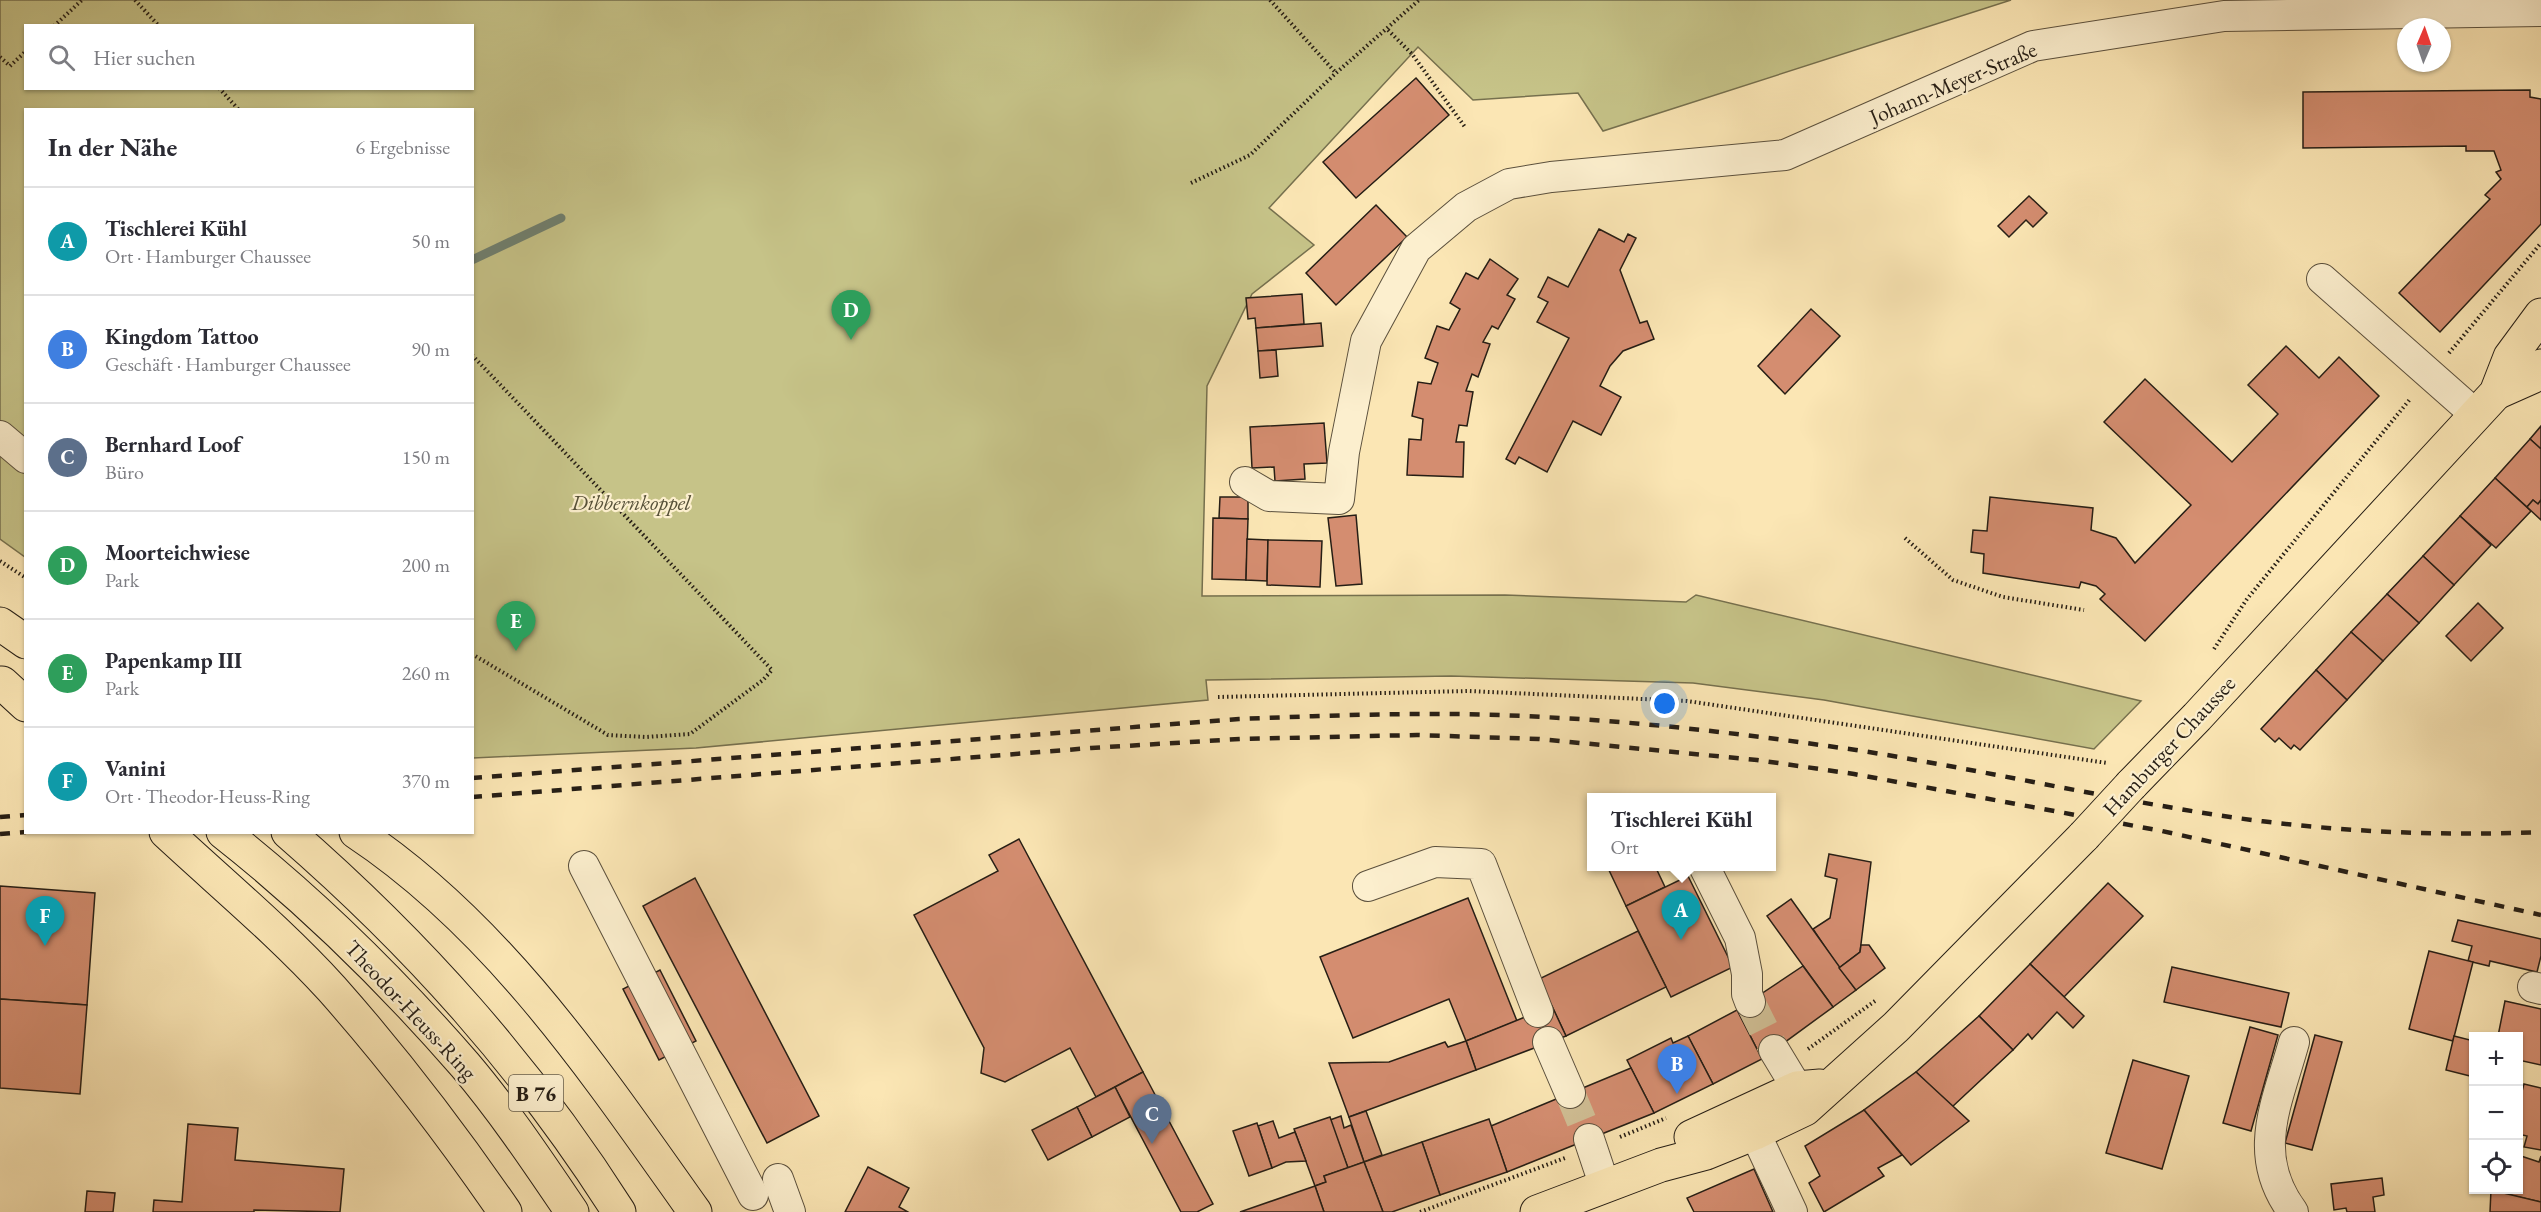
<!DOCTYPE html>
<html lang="de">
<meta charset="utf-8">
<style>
body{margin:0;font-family:"EB Garamond",serif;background:#f7f7f7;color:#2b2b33}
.controls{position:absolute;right:18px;bottom:18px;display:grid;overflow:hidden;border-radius:0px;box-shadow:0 2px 4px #0004}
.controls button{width:54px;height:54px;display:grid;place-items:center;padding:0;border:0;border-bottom:2px solid #e1e1e2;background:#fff;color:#2b2b33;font:30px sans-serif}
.compass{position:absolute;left:2397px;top:18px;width:54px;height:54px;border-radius:50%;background:#fff;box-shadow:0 2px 4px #0004;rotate:2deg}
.you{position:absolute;left:1665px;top:704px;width:21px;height:21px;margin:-15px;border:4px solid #fff;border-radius:50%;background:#1a73e8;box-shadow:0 0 0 9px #1a73e833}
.badge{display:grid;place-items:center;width:39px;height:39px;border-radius:50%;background:#8f2418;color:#fff;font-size:20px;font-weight:700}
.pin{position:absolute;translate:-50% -50px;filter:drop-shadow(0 2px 3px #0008)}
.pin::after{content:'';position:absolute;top:32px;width:21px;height:18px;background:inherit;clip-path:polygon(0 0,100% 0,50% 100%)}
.popup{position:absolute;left:1587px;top:793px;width:189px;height:78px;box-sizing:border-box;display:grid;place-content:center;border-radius:0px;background:#fff;filter:drop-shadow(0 2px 4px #0005);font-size:20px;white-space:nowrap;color:#7c7c81}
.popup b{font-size:22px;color:#2b2b33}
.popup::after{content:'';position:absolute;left:50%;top:100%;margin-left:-12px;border:12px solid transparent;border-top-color:#fff}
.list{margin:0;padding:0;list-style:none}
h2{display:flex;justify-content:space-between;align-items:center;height:78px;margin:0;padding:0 24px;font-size:26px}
h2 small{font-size:20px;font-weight:400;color:#7c7c81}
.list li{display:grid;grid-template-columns:39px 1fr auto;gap:18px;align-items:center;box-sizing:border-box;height:108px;padding:0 24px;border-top:2px solid #e1e1e2}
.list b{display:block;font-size:22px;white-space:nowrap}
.list p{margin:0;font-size:20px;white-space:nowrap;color:#7c7c81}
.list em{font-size:20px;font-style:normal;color:#7c7c81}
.icon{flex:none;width:33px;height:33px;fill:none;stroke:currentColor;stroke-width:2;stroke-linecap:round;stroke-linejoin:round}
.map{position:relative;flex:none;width:2541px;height:1212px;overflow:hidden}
.search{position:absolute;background:#fff;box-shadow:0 2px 4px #0004;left:24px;top:24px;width:450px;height:66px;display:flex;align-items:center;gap:15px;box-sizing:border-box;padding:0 21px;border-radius:0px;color:#7c7c81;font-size:22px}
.panel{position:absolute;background:#fff;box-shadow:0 2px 4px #0004;left:24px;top:108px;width:450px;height:726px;border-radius:0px}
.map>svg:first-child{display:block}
.green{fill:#c6c388;stroke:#76704e;stroke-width:1.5;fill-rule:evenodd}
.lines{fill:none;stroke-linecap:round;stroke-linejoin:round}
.stream{stroke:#6f7f6f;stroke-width:9}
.building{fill:#d48d70;stroke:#261e15;stroke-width:1.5}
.minor-tunnel{stroke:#d0be94;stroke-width:30;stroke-dasharray:30 15;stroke-linecap:butt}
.minor-casing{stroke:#5b503d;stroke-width:32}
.major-casing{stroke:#261e15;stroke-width:35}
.highway-casing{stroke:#261e15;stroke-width:35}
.path{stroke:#261e15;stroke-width:4;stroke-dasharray:1.5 3;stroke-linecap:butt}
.minor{stroke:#fcefce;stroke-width:30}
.major{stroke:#fbe6b4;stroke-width:33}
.highway{stroke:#fbe6b4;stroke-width:33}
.rail{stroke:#261e15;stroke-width:4.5;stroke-dasharray:10 10;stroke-linecap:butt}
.major-bridge-casing{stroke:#261e15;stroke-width:35;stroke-linecap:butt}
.major-bridge{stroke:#fbe6b4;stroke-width:33}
.labels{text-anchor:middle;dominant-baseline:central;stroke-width:4.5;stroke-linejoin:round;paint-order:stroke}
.shield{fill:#fcefce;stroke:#665d4c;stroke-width:1.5}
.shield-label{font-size:21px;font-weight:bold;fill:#261e15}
.street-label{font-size:22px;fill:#261e15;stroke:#fcefce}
.park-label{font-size:22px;font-style:italic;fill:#565038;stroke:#fcefce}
</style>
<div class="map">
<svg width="2541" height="1212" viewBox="0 0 2541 1212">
<rect width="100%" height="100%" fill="#fbe6b4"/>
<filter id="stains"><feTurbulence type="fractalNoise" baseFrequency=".00333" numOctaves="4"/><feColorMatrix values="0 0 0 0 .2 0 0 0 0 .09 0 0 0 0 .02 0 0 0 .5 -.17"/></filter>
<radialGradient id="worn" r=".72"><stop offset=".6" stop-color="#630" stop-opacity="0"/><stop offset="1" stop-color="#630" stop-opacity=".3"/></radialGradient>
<!-- green -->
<path class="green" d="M 0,0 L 2011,0 L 1603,131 L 1578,93 L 1473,100 L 1418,47 L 1269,208 L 1314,245 L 1252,294 L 1207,386 L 1202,596 L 1505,595 L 1686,602 L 1696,595 L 2141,701 L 2094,749 L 1824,700 L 1693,683 L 1451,676 L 1206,680 L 1208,700 L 696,748 L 473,758 L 472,110 L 26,110 L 25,557 L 0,539 ZM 26,26 L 472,26 L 472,88 L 26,88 Z"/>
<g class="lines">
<!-- stream -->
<path class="stream" d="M 472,260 L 561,218"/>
</g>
<!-- building -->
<g class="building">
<path d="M 1416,78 L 1449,115 L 1356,198 L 1323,162 Z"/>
<path d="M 2530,90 L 2530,97 L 2541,99 L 2541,224 L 2440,332 L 2399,293 L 2490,199 L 2485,195 L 2501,179 L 2496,172 L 2501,170 L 2494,151 L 2466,151 L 2466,146 L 2303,148 L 2303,92 Z"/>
<path d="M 2029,196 L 2047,213 L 2033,227 L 2026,220 L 2009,237 L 1998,226 Z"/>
<path d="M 1376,205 L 1407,237 L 1336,305 L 1306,273 Z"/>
<path d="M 1599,229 L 1624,242 L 1628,234 L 1636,238 L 1620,270 L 1640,323 L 1647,321 L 1654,339 L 1623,351 L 1610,366 L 1600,386 L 1621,397 L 1601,435 L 1573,421 L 1547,472 L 1519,457 L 1515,464 L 1506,459 L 1569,338 L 1537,322 L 1548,302 L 1538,297 L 1548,277 L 1568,287 Z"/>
<path d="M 1490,259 L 1518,279 L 1507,295 L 1515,299 L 1498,329 L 1492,326 L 1483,342 L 1490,344 L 1478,377 L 1472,374 L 1466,391 L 1473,392 L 1467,426 L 1459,425 L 1456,442 L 1464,442 L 1463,477 L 1407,475 L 1409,439 L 1421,440 L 1423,419 L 1412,416 L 1418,382 L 1431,384 L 1438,363 L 1425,358 L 1437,326 L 1449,330 L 1460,309 L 1450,303 L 1466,273 L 1478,279 Z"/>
<path d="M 1302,294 L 1304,324 L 1256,328 L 1255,318 L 1248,319 L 1246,298 Z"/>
<path d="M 1811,309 L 1840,336 L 1785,394 L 1758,366 Z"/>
<path d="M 1321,323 L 1323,346 L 1258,351 L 1256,328 Z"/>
<path d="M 2286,346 L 2319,378 L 2339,357 L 2379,396 L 2145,641 L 2100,599 L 2105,594 L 2096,586 L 2081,582 L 2079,588 L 1983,573 L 1984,554 L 1971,552 L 1973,530 L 1987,531 L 1990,497 L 2093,508 L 2091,530 L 2116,538 L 2135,563 L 2191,505 L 2104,422 L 2145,379 L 2232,462 L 2278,414 L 2248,385 Z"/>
<path d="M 1276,350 L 1278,376 L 1260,378 L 1258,351 Z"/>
<path d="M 1324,423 L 1327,463 L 1304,464 L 1305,479 L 1275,481 L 1274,467 L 1252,468 L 1250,427 Z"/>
<path d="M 2541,426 L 2541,449 L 2530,439 Z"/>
<path d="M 2530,439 L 2541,449 L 2541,500 L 2538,504 L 2533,500 L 2527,507 L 2495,478 Z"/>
<path d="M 2495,478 L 2531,511 L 2496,548 L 2460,516 Z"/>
<path d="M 1220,497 L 1248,497 L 1248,519 L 1219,518 Z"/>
<path d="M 2533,500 L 2538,504 L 2541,500 L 2541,520 L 2527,507 Z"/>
<path d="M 1356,515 L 1362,584 L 1336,586 L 1328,518 Z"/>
<path d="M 2460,516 L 2491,545 L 2454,585 L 2423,556 Z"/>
<path d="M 1213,518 L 1248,519 L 1246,580 L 1212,579 Z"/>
<path d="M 1247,539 L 1268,540 L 1267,581 L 1246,580 Z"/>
<path d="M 1268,540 L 1322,541 L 1320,587 L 1267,585 Z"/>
<path d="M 2423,556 L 2454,585 L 2419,623 L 2387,594 Z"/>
<path d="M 2387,594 L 2419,623 L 2383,661 L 2351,632 Z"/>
<path d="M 2478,603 L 2503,628 L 2471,661 L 2446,636 Z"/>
<path d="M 2351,632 L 2383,661 L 2347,700 L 2316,670 Z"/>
<path d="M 2316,670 L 2347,700 L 2300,750 L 2294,745 L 2291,749 L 2279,738 L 2275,742 L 2261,729 Z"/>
<path d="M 1019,839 L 1143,1072 L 1096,1097 L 1070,1048 L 1005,1082 L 981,1073 L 984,1048 L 914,915 L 998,871 L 989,855 Z"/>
<path d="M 1829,854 L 1871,862 L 1860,952 L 1839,968 L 1813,929 L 1830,918 L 1837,879 L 1825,876 Z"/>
<path d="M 1607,866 L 1655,866 L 1665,887 L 1626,906 Z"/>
<path d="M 1688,876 L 1733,967 L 1671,997 L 1626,906 Z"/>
<path d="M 695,878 L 819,1116 L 767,1143 L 643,906 Z"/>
<path d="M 2108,883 L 2143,916 L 2064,997 L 2030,964 Z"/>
<path d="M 0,886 L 95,893 L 87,1005 L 0,999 Z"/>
<path d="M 1468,898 L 1517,1021 L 1466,1041 L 1449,999 L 1353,1038 L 1320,957 Z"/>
<path d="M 1791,899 L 1856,990 L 1833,1007 L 1767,916 Z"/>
<path d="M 2458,920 L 2541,939 L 2541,956 L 2537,972 L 2490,961 L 2489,966 L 2468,961 L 2472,946 L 2452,941 Z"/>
<path d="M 1638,931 L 1666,987 L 1566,1036 L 1539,979 Z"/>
<path d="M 1861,945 L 1869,945 L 1885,968 L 1856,990 L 1839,968 L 1860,952 Z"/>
<path d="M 2429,951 L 2473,962 L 2453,1041 L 2409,1029 Z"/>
<path d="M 2030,964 L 2084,1016 L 2073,1028 L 2057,1012 L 2032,1039 L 2028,1034 L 2013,1050 L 1979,1016 Z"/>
<path d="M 1803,966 L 1833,1007 L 1762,1059 L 1737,1010 Z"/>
<path d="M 2172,967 L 2289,993 L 2281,1027 L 2164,1002 Z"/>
<path d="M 660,970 L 696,1041 L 659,1060 L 623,989 Z"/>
<path d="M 0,999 L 87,1005 L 80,1094 L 0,1088 Z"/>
<path d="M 2505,1001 L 2541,1009 L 2541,1065 L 2518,1060 L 2518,1036 L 2498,1036 Z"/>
<path d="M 1552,1006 L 1566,1036 L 1476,1070 L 1466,1041 Z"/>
<path d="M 1737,1010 L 1762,1059 L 1713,1084 L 1688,1036 Z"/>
<path d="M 1979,1016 L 2013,1050 L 1952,1107 L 1916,1072 Z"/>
<path d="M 2250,1027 L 2278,1035 L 2251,1131 L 2223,1123 Z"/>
<path d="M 2315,1035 L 2342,1042 L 2312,1150 L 2285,1143 Z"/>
<path d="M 1688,1036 L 1713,1084 L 1654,1113 L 1627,1060 L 1671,1038 L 1673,1043 Z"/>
<path d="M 2454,1036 L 2474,1041 L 2474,1077 L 2446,1070 Z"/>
<path d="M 1466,1041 L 1476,1070 L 1349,1117 L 1329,1063 L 1389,1062 L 1445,1042 L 1448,1047 Z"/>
<path d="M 2133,1060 L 2189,1076 L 2162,1169 L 2106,1153 Z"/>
<path d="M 1631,1068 L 1654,1113 L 1507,1172 L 1491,1126 Z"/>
<path d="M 1143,1072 L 1213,1204 L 1197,1212 L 1181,1212 L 1115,1087 Z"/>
<path d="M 1916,1072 L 1969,1121 L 1911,1165 L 1864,1110 Z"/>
<path d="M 2524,1084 L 2541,1088 L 2541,1150 L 2524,1147 L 2527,1136 L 2518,1134 L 2518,1106 Z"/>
<path d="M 1115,1087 L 1130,1117 L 1092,1137 L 1077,1107 Z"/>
<path d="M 1077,1107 L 1092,1137 L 1048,1160 L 1032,1130 Z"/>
<path d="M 1864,1110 L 1902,1155 L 1878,1168 L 1884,1176 L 1824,1212 L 1809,1183 L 1820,1176 L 1805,1146 Z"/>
<path d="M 1366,1111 L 1382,1155 L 1364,1162 L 1349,1117 Z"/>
<path d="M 1341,1116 L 1344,1128 L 1351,1125 L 1364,1162 L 1348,1168 L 1330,1120 Z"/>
<path d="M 1330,1117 L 1348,1168 L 1324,1176 L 1326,1182 L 1315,1186 L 1294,1129 Z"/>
<path d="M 1489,1119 L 1507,1172 L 1440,1195 L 1422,1142 Z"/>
<path d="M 1273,1121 L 1279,1138 L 1295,1132 L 1306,1161 L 1286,1162 L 1272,1168 L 1258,1126 Z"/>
<path d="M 1257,1123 L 1272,1168 L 1249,1176 L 1233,1131 Z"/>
<path d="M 188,1124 L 238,1128 L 235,1160 L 344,1169 L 340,1212 L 254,1210 L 254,1212 L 153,1212 L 154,1200 L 182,1202 Z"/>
<path d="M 1422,1142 L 1440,1195 L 1392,1212 L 1383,1212 L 1364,1162 Z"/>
<path d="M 2521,1156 L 2539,1162 L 2541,1156 L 2541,1202 L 2510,1195 L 2512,1190 L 2518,1190 L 2518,1166 Z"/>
<path d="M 1364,1162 L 1383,1212 L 1324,1212 L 1315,1186 L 1326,1182 L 1324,1176 Z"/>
<path d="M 868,1167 L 909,1188 L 899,1207 L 908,1212 L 845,1212 Z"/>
<path d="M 1754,1169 L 1773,1212 L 1694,1212 L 1687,1198 Z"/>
<path d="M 2382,1178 L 2384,1195 L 2373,1197 L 2375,1212 L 2347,1212 L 2346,1208 L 2334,1210 L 2331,1184 Z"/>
<path d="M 1315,1186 L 1324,1212 L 1240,1212 Z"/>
<path d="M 2491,1190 L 2541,1202 L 2541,1212 L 2490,1212 Z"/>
<path d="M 87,1191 L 115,1193 L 113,1212 L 85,1212 Z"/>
</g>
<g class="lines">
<!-- minor-tunnel -->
<g class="minor-tunnel">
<path d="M 1750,1002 L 1774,1050"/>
<path d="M 1570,1093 L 1589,1139"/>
</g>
<!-- minor casing -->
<g class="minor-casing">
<g id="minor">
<path d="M 2322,279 L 2476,415"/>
<path d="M 0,436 L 26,458"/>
<path d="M 1245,482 L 1269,496 L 1339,499 L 1344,452 L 1366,341 L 1416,249 L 1466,207 L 1509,184 L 1551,177 L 1785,155 L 2033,46 L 2224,16 L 2541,11"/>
<path d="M 584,866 L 753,1195"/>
<path d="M 1704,866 L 1740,938 L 1747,974 L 1747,994 L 1750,1002"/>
<path d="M 1368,886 L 1435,862 L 1481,864 L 1538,1012"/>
<path d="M 2533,987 L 2541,989"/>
<path d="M 1548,1042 L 1570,1093"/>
<path d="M 1774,1050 L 1797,1088"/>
<path d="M 1755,1133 L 1792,1212"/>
<path d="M 1589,1139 L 1605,1187"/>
<path d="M 778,1179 L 790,1212"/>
<path d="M 2293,1212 C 2250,1154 2277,1104 2294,1042"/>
</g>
</g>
<!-- major casing -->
<g class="major-casing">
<g id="major">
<path d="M 2496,393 L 2532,377 L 2541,366"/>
<path d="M 2131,785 L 2197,717 L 2496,393 L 2510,357 L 2541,315"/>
<path d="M 1691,1137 L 1797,1088 L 1820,1086"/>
<path d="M 1537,1212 L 1661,1165 L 1706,1153 L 1755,1133 L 1805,1109 L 1896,1027 L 2084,836"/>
</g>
</g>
<!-- highway casing -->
<g class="highway-casing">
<g id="highway">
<path d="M 0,624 L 26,642"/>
<path d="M 2,683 L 26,705"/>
<path d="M 166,832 C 222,884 281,933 332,989 C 394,1059 452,1135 505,1212"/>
<path d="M 223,832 C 312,902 391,980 465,1065 C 504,1111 538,1162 572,1212"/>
<path d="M 288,832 C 418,945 527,1067 619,1212"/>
<path d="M 356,832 C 499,927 597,1074 695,1212"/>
</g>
</g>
<!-- path -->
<g class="path">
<path d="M 135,0 L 159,26"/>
<path d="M 1270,0 L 1336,73"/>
<path d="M 54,26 L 82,0"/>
<path d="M 1388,30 L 1412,54 L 1465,127"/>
<path d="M 0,57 L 10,66 L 26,51"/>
<path d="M 219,88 L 239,110"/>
<path d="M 1191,183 L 1250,155 L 1336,73 L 1419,0"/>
<path d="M 2449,353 L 2541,243"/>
<path d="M 472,355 L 772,670 L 763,680 L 690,734 L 646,737 L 608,735 L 472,654"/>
<path d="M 1905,538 L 1953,580 L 2003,597 L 2084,610"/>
<path d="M 0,561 L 26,578"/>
<path d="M 2214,649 L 2247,599 L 2411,398"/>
<path d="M 1218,697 L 1468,691 L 1687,701 L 2107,763"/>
<path d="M 1808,1049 L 1875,1001"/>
<path d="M 1620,1137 L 1666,1118"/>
<path d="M 1420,1212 L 1565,1158"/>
</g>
<!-- minor -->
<use href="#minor" class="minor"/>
<!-- major -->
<use href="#major" class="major"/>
<!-- highway -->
<use href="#highway" class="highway"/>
<!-- rail -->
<g class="rail">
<path d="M 472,778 L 1239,719 C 1340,715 1441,711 1542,717 C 1647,722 1752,735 1856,750 C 1965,767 2072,791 2180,809 C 2299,830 2421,837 2541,832"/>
<path d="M 472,797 L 1091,748 L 1240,739 L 1417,735 L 1539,739 L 1757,760 L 1854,774 L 2162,831 L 2541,915"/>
<path d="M 0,817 L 26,815"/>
<path d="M 0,834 L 26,832"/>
</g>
<!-- major-bridge casing -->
<g class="major-bridge-casing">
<path id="major-bridge" d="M 2084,836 L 2131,785"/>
</g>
<!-- major-bridge -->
<use href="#major-bridge" class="major-bridge"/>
</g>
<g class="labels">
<!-- shield labels -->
<rect class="shield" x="509" y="1075" width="54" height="36" rx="4.5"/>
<g class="shield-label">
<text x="536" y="1093">B 76</text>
</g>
<!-- street labels -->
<g class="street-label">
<text transform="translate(1953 83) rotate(-23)">Johann-Meyer-Straße</text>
<text transform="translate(2169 746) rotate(-47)">Hamburger Chaussee</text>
<text transform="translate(411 1010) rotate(47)">Theodor-Heuss-Ring</text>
</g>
<!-- park labels -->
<g class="park-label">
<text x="631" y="502">Dibbernkoppel</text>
</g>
</g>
<rect width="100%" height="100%" filter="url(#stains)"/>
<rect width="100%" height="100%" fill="url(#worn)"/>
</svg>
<div class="controls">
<button>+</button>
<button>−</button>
<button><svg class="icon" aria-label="locate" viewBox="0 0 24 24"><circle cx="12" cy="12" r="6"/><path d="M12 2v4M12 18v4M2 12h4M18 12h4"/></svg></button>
</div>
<svg class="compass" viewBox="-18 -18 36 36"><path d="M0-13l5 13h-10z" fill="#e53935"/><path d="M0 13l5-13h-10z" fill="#7c7c81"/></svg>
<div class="you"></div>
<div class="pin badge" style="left:1681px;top:940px;background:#0f9aa8">A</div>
<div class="popup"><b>Tischlerei Kühl</b>Ort</div>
<div class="pin badge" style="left:1677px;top:1094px;background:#3f7fe0">B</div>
<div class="pin badge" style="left:1152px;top:1144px;background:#5c6f8a">C</div>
<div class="pin badge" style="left:851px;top:340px;background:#2e9e5b">D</div>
<div class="pin badge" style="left:516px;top:651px;background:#2e9e5b">E</div>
<div class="pin badge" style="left:45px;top:946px;background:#0f9aa8">F</div>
<div class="search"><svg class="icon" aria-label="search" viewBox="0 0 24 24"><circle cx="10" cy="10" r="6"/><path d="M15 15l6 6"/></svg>Hier suchen</div>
<section class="panel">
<h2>In der Nähe<small>6 Ergebnisse</small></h2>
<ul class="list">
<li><span class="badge" style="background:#0f9aa8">A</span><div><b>Tischlerei Kühl</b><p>Ort · Hamburger Chaussee</p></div><em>50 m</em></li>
<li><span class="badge" style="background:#3f7fe0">B</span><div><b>Kingdom Tattoo</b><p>Geschäft · Hamburger Chaussee</p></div><em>90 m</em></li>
<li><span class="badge" style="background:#5c6f8a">C</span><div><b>Bernhard Loof</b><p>Büro</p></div><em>150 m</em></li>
<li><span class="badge" style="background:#2e9e5b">D</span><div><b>Moorteichwiese</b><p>Park</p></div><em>200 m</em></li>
<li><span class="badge" style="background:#2e9e5b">E</span><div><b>Papenkamp III</b><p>Park</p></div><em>260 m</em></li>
<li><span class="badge" style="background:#0f9aa8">F</span><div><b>Vanini</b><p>Ort · Theodor-Heuss-Ring</p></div><em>370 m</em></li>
</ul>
</section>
</div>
